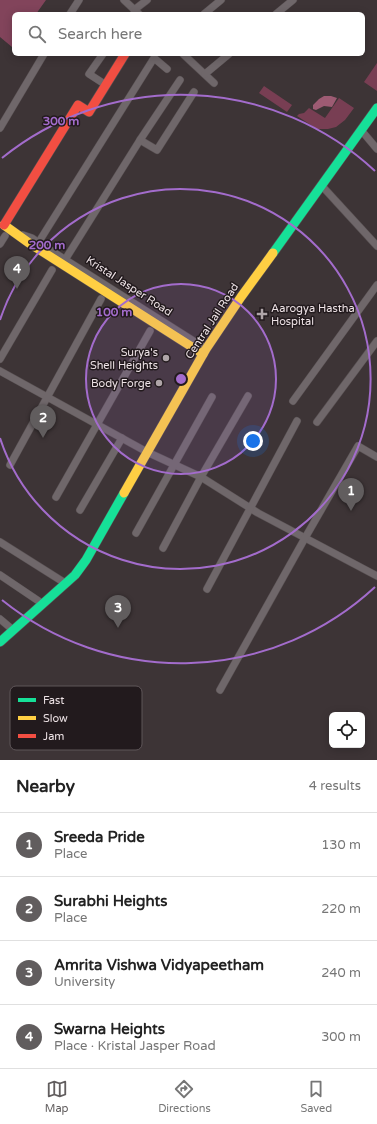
<!DOCTYPE html>
<meta charset="utf-8">
<style>
body{margin:0;font-family:"Varela Round",sans-serif;background:#f6f6f6;color:#222}
.controls{position:absolute;right:12px;bottom:12px;display:grid;overflow:hidden;border-radius:6px;box-shadow:0 2px 10px #0003}
.controls button{width:36px;height:36px;display:grid;place-items:center;padding:0;border:0;border-bottom:1px solid #e0e0e0;background:#fff;color:#222;font:20px sans-serif}
.you{position:absolute;left:253px;top:441px;width:14px;height:14px;margin:-10px;border:3px solid #fff;border-radius:50%;background:#1a73e8;box-shadow:0 0 0 6px #1a73e833}
.badge{display:grid;place-items:center;width:26px;height:26px;border-radius:50%;background:#615d5e;color:#fff;font-size:13px;font-weight:700}
.pin{position:absolute;translate:-50% -33px;filter:drop-shadow(0 1px 2px #0008)}
.pin::after{content:'';position:absolute;top:21px;width:14px;height:12px;background:inherit;clip-path:polygon(0 0,100% 0,50% 100%)}
.list{margin:0;padding:0;list-style:none}
h2{display:flex;justify-content:space-between;align-items:center;height:52px;margin:0;padding:0 16px;font-size:17px}
h2 small{font-size:13px;font-weight:400;color:#767676}
.list li{display:grid;grid-template-columns:26px 1fr auto;gap:12px;align-items:center;box-sizing:border-box;height:64px;padding:0 16px;border-top:1px solid #e0e0e0}
.list b{display:block;font-size:15px;white-space:nowrap}
.list p{margin:0;font-size:13px;white-space:nowrap;color:#767676}
.list em{font-size:13px;font-style:normal;color:#767676}
.icon{flex:none;width:22px;height:22px;fill:none;stroke:currentColor;stroke-width:2;stroke-linecap:round;stroke-linejoin:round}
.map{position:relative;flex:none;width:377px;height:760px;overflow:hidden}
.search{position:absolute;background:#fff;box-shadow:0 2px 10px #0003;left:12px;right:12px;top:12px;height:44px;display:flex;align-items:center;gap:10px;box-sizing:border-box;padding:0 14px;border-radius:6px;color:#767676;font-size:15px}
.sheet{height:308px;background:#fff}
nav{display:flex;justify-content:space-around;align-items:center;box-sizing:border-box;height:56px;border-top:1px solid #e0e0e0;background:#fff;font-size:11px;color:#767676}
nav a{display:grid;justify-items:center;gap:2px}
nav .on{color:#615d5e}
.map>svg:first-child{display:block}
.green{fill:#783e53}
.forest{fill:#82445b}
.water{fill:#9d5b73}
.lines{fill:none;stroke-linecap:round;stroke-linejoin:round}
.street-casing{stroke:#585052;stroke-width:8}
.fast-casing{stroke:#585052;stroke-width:10}
.slow-casing{stroke:#585052;stroke-width:10}
.jam-casing{stroke:#585052;stroke-width:10}
.street{stroke:#6f676a;stroke-width:7}
.fast{stroke:#16e098;stroke-width:9}
.slow{stroke:#ffcf43;stroke-width:9}
.jam{stroke:#f24e42;stroke-width:9}
.ring{fill:none;stroke:#a36ccc;stroke-width:2}
.poi-dot{fill:#afa5a8;stroke:#221a1d;stroke-width:1.5}
.labels{text-anchor:middle;dominant-baseline:central;stroke-width:3;stroke-linejoin:round;paint-order:stroke}
.street-label{font-size:11px;fill:#ede2e5;stroke:#221a1d}
.poi-label{font-size:11px;fill:#ede2e5;stroke:#221a1d;text-anchor:end}
.key{fill:#221a1d;stroke:#5f5659;stroke-width:1}
.key-label{font-size:11px;fill:#ede2e5}
.centre{fill:#a36ccc;stroke:#221a1d;stroke-width:2}
.ring-label{font-size:12px;text-anchor:middle;font-weight:bold;fill:#a36ccc;stroke:#221a1d;stroke-width:3;stroke-linejoin:round;paint-order:stroke}
</style>
<div class="map">
<svg width="377" height="760" viewBox="0 0 377 760">
<rect width="100%" height="100%" fill="#3d3436"/>
<!-- green -->
<g class="green">
<path d="M 377,63 L 377,91 L 364,82 Z"/>
<path d="M 264,86 L 292,105 L 287,112 L 259,93 Z"/>
<path d="M 339,98 L 354,108 L 345,120 L 336,127 L 328,129 L 317,129 L 297,116 L 299,114 L 304,113 L 309,108 L 325,118 Z"/>
</g>
<!-- forest -->
<path class="forest" d="M 0,0 L 46,0 L 36,14 L 14,14 L 14,44 L 12,47 L 0,37 Z"/>
<!-- water -->
<path class="water" d="M 324,96 L 331,96 L 337,98 L 332,107 L 324,106 L 316,110 L 313,109 L 313,105 L 319,99 Z"/>
<g class="lines">
<!-- street casing -->
<g class="street-casing">
<g id="street">
<path d="M 124,0 L 139,14"/>
<path d="M 134,10 L 147,0"/>
<path d="M 70,14 L 79,0"/>
<path d="M 204,14 L 221,0"/>
<path d="M 276,14 L 293,0"/>
<path d="M 103,54 L 89,74 L 106,85"/>
<path d="M 183,54 L 214,83"/>
<path d="M 205,74 L 229,54"/>
<path d="M 0,128 L 44,54"/>
<path d="M 361,130 L 377,149"/>
<path d="M 140,140 L 157,150 L 194,92"/>
<path d="M 322,186 L 377,246"/>
<path d="M 23,235 L 32,238 L 39,243 L 206,349"/>
<path d="M 0,244 L 5,236"/>
<path d="M 35,248 L 154,58 L 167,69"/>
<path d="M 63,263 L 140,140 L 180,80"/>
<path d="M 0,359 L 52,270"/>
<path d="M 0,371 L 147,452 L 201,477 L 258,513 L 377,576"/>
<path d="M 293,401 L 377,285"/>
<path d="M 317,422 L 377,341"/>
<path d="M 10,465 L 101,299"/>
<path d="M 56,497 L 150,331"/>
<path d="M 80,510 L 122,438"/>
<path d="M 136,533 L 212,397"/>
<path d="M 0,542 L 65,583"/>
<path d="M 163,548 L 201,477 L 248,396"/>
<path d="M 0,575 L 43,604"/>
<path d="M 207,589 L 297,421"/>
<path d="M 0,619 L 13,630"/>
<path d="M 220,690 L 305,538 L 358,446 L 377,457"/>
</g>
</g>
<!-- fast casing -->
<g class="fast-casing">
<g id="fast">
<path d="M 273,253 L 377,108"/>
<path d="M 0,642 L 75,575 L 86,560 L 124,493"/>
</g>
</g>
<!-- slow casing -->
<g class="slow-casing">
<g id="slow">
<path d="M 4,225 L 29,243 L 203,354"/>
<path d="M 124,493 L 206,349 L 241,297 L 273,253"/>
</g>
</g>
<!-- jam casing -->
<g class="jam-casing">
<path id="jam" d="M 4,225 L 78,105 L 89,112 L 125,54"/>
</g>
<!-- street -->
<use href="#street" class="street"/>
<!-- fast -->
<use href="#fast" class="fast"/>
<!-- slow -->
<use href="#slow" class="slow"/>
<!-- jam -->
<use href="#jam" class="jam"/>
</g>
<!-- distance rings -->
<circle cx="181" cy="379" r="95" fill="#a36ccc" fill-opacity=".12"/>
<g class="ring">
<circle cx="181" cy="379" r="95"/>
<path d="M0 320A190 190 0 1 1 0 438"/>
<path d="M375 587A285 285 0 0 1 2 600M2 158A285 285 0 0 1 375 171"/>
</g>
<!-- markers -->
<g class="poi-dot">
<path d="M260 308h4v4h4v4h-4v4h-4v-4h-4v-4h4z"/>
<circle cx="166" cy="358" r="4"/>
<circle cx="159" cy="383" r="4"/>
</g>
<g class="labels">
<!-- street labels -->
<g class="street-label">
<text transform="translate(129 286) rotate(33)">Kristal Jasper Road</text>
<text transform="translate(212 321) rotate(-57)">Central Jail Road</text>
</g>
<!-- poi labels -->
<g class="poi-label">
<text x="271" y="308" text-anchor="start">Aarogya Hastha<tspan x="271" dy="13">Hospital</tspan></text>
<text x="158" y="352">Surya's<tspan x="158" dy="13">Shell Heights</tspan></text>
<text x="151" y="383">Body Forge</text>
</g>
</g>
<!-- legend -->
<rect x="10" y="686" width="132" height="64" rx="6" class="key"/>
<rect x="18" y="698" width="18" height="4" fill="#16e098"/>
<rect x="18" y="716" width="18" height="4" fill="#ffcf43"/>
<rect x="18" y="734" width="18" height="4" fill="#f24e42"/>
<g class="key-label">
<text x="43" y="704">Fast</text>
<text x="43" y="722">Slow</text>
<text x="43" y="740">Jam</text>
</g>
<circle cx="181" cy="379" r="6" class="centre"/>
<g class="ring-label">
<text x="61" y="125">300 m</text>
<text x="47" y="249">200 m</text>
<text x="114" y="316">100 m</text>
</g>
</svg>
<div class="controls">
<button><svg class="icon" aria-label="locate" viewBox="0 0 24 24"><circle cx="12" cy="12" r="6"/><path d="M12 2v4M12 18v4M2 12h4M18 12h4"/></svg></button>
</div>
<div class="you"></div>
<div class="pin badge" style="left:351px;top:511px">1</div>
<div class="pin badge" style="left:43px;top:438px">2</div>
<div class="pin badge" style="left:118px;top:628px">3</div>
<div class="pin badge" style="left:17px;top:289px">4</div>
<div class="search"><svg class="icon" aria-label="search" viewBox="0 0 24 24"><circle cx="10" cy="10" r="6"/><path d="M15 15l6 6"/></svg>Search here</div>
</div>
<section class="sheet">
<h2>Nearby<small>4 results</small></h2>
<ul class="list">
<li><span class="badge">1</span><div><b>Sreeda Pride</b><p>Place</p></div><em>130 m</em></li>
<li><span class="badge">2</span><div><b>Surabhi Heights</b><p>Place</p></div><em>220 m</em></li>
<li><span class="badge">3</span><div><b>Amrita Vishwa Vidyapeetham</b><p>University</p></div><em>240 m</em></li>
<li><span class="badge">4</span><div><b>Swarna Heights</b><p>Place · Kristal Jasper Road</p></div><em>300 m</em></li>
</ul>
</section>
<nav>
<a class="on"><svg class="icon" aria-label="map" viewBox="0 0 24 24"><path d="M3 6l6-2 6 2 6-2v14l-6 2-6-2-6 2zM9 4v14M15 6v14"/></svg>Map</a>
<a><svg class="icon" aria-label="directions" viewBox="0 0 24 24"><path d="M12 3l9 9-9 9-9-9zM9 14v-3h6M13 9l2 2-2 2"/></svg>Directions</a>
<a><svg class="icon" aria-label="saved" viewBox="0 0 24 24"><path d="M7 4h10v16l-5-4-5 4z"/></svg>Saved</a>
</nav>
